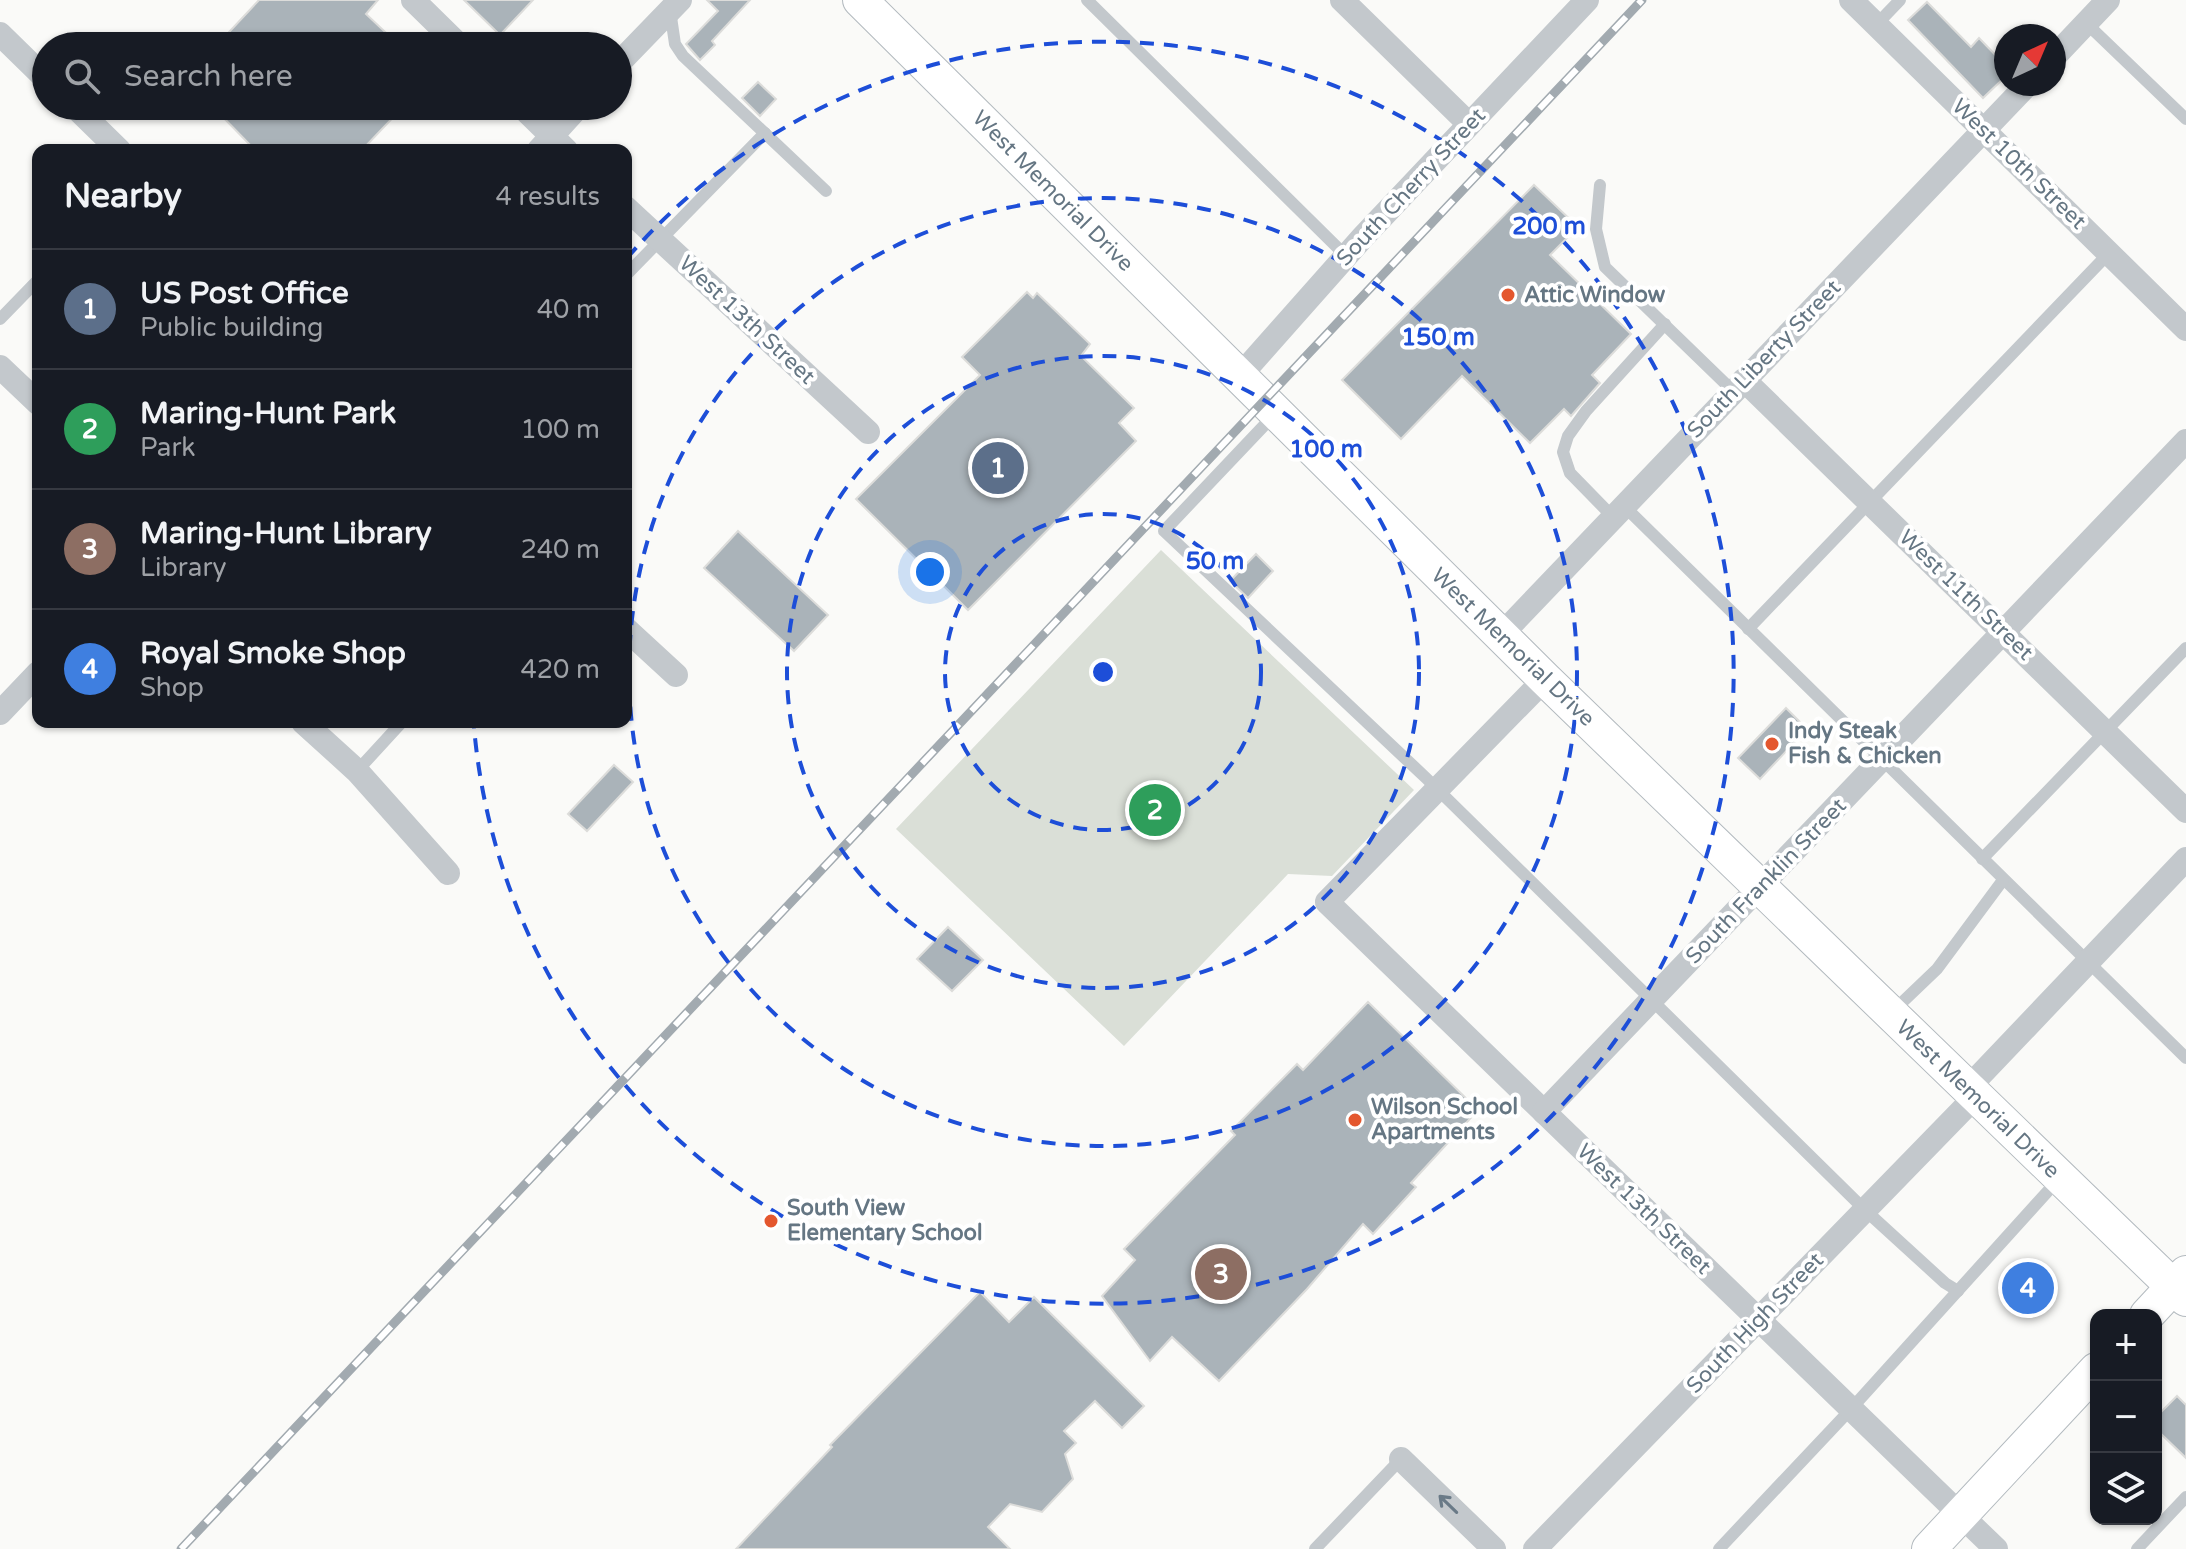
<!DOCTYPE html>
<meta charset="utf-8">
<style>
body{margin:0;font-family:"Varela Round",sans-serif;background:#242831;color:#f1f3f6}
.controls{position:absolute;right:24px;bottom:24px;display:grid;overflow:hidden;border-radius:16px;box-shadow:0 2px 6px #0004}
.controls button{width:72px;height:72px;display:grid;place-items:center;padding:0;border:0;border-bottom:2px solid #363941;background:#171b24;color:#f1f3f6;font:40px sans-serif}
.compass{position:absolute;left:1994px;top:24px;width:72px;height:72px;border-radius:50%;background:#171b24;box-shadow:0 2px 6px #0004;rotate:44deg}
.you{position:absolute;left:930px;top:572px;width:28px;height:28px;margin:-20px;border:6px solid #fff;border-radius:50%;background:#1a73e8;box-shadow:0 0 0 12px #1a73e833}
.badge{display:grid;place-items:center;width:52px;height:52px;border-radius:50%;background:#d93025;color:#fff;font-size:26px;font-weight:700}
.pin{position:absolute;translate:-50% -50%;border:4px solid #fff;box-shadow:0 2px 8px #0006}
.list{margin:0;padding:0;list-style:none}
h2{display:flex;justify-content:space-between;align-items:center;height:104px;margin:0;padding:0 32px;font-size:34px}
h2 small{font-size:26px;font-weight:400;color:#9ea1a6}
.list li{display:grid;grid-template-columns:52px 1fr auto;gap:24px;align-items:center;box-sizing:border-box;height:120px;padding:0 32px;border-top:2px solid #363941}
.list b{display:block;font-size:30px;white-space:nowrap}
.list p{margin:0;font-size:26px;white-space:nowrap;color:#9ea1a6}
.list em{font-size:26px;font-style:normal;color:#9ea1a6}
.icon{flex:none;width:44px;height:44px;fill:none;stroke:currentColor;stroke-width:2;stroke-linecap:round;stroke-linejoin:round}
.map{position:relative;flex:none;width:2186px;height:1549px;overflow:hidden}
.search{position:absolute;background:#171b24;box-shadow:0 2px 6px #0004;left:32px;top:32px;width:600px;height:88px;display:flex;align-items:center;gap:20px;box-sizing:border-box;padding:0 28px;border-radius:44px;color:#9ea1a6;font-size:30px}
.panel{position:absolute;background:#171b24;box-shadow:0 2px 6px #0004;left:32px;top:144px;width:600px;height:584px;border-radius:16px}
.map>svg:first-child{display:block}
.green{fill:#dadfd7}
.building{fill:#aab3b9;stroke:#dcdcda;stroke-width:2}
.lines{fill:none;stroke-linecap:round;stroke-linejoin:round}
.secondary-casing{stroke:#b3babf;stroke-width:36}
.lane{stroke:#c3c8cc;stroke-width:12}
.street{stroke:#c3c8cc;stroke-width:24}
.secondary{stroke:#fff;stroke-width:34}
.rail-casing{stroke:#a2aab0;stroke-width:9}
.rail{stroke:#fff;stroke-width:6;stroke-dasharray:18;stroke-linecap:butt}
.oneway{stroke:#6a7a87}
.ring{fill:none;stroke:#1d4ed8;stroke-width:4;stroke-dasharray:14 10}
.poi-dot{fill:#e4572e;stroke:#fff;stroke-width:3}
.labels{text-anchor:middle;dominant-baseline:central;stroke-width:8;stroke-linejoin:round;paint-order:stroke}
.street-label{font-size:22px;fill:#657683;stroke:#fff}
.poi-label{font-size:22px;font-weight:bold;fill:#657683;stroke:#fff;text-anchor:start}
.centre{fill:#1d4ed8;stroke:#fff;stroke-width:4}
.ring-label{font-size:24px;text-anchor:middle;font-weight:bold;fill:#1d4ed8;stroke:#fff;stroke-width:8;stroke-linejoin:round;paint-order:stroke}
</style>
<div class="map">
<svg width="2186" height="1549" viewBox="0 0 2186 1549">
<rect width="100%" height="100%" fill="#fafaf8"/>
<!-- green -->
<path class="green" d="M 1161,550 L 1414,790 L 1332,876 L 1288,874 L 1124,1046 L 896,829 Z"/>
<!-- building -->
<g class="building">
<path d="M 259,0 L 378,0 L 366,14 L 400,46 L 216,46 Z"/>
<path d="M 464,0 L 533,0 L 500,35 Z"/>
<path d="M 707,0 L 750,0 L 712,41 L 715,45 L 700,60 L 686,44 L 718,11 Z"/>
<path d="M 1927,2 L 1971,47 L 1979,38 L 2006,66 L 2006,76 L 1983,98 L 1908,20 Z"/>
<path d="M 758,82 L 776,99 L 760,116 L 742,98 Z"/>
<path d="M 212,106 L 404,106 L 362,150 L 255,150 Z"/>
<path d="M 1534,185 L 1578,227 L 1550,255 L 1631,334 L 1592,375 L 1600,383 L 1571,416 L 1564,409 L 1530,443 L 1462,376 L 1401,439 L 1342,380 Z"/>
<path d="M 1027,292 L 1033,298 L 1037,293 L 1090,344 L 1081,356 L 1134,408 L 1119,423 L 1136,441 L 968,610 L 856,499 L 980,375 L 962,357 Z"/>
<path d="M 738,531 L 828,615 L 794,651 L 704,568 Z"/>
<path d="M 1256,554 L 1273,571 L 1248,598 L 1230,581 Z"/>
<path d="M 1786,708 L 1807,729 L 1760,779 L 1738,758 Z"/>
<path d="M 614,765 L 633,782 L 587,831 L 568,814 Z"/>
<path d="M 948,927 L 983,960 L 952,991 L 917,959 Z"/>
<path d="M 1368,1002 L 1478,1110 L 1411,1183 L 1416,1187 L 1373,1234 L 1363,1224 L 1307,1289 L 1219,1381 L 1172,1337 L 1150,1361 L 1102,1296 L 1135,1260 L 1124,1249 L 1235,1135 L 1231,1131 L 1297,1064 L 1303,1070 Z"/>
<path d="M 2023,1261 L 2056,1294 L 2033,1316 L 2000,1283 Z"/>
<path d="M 980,1292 L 1009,1322 L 1034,1297 L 1144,1406 L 1122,1428 L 1095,1401 L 1064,1431 L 1076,1443 L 1065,1454 L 1073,1479 L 1042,1512 L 1010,1504 L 988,1527 L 1010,1549 L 736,1549 L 832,1447 L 830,1445 Z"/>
<path d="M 2177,1396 L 2186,1405 L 2186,1458 L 2156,1429 L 2156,1417 Z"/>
</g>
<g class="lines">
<!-- secondary casing -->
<g class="secondary-casing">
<g id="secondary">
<path d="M 860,0 L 1545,679 L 2186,1299"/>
<path d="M 2147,1315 L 2186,1273"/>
<path d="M 1929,1549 L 2096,1370"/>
</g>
</g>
<!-- lane -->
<g class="lane">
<path d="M 1087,0 L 1346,256"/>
<path d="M 670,10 L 675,44 L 683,56 L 826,191"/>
<path d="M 2086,23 L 2186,119"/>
<path d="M 1876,25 L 1900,0"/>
<path d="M 1600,185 L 1596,229 L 1605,267 L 1733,391"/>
<path d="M 626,275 L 765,133"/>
<path d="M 0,319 L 38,280"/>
<path d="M 1275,414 L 1164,531 L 1426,778 L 1865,1210 L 1945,1283 L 1958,1291"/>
<path d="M 1624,506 L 2186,1058"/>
<path d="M 1613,517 L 1570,473 L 1563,452 L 1568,436 L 1586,411 L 1665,324"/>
<path d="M 1748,629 L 2109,253"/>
<path d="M 357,771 L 402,722"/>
<path d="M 1982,859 L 2186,648"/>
<path d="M 1892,1012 L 1937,969 L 2003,880"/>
<path d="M 1315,1549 L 1401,1459"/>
<path d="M 1719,1549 L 1851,1409 L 2058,1180"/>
<path d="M 2137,1549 L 2186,1497"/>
</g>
<!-- street -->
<g class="street">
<path d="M 413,0 L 460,46"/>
<path d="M 1342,0 L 1469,124"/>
<path d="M 1851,0 L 2186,329"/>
<path d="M 0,34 L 46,79"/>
<path d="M 2054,57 L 2108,0"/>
<path d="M 618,64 L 680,0"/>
<path d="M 74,106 L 119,150"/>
<path d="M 521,106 L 566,150"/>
<path d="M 539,150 L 579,106"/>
<path d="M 626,208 L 868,432"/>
<path d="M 0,367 L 38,403"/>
<path d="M 1238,378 L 1363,237 L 1587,0"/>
<path d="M 1744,380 L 2186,811"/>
<path d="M 626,629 L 676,675"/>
<path d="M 1501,635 L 2028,84"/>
<path d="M 1545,679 L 1327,902 L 1996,1549"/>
<path d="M 0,713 L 38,673"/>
<path d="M 303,722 L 357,771 L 448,873"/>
<path d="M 1967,1089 L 2186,859"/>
<path d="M 1544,1112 L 2186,441"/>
<path d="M 1401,1459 L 1494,1549"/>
<path d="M 1535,1549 L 1975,1097"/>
</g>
<!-- secondary -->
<use href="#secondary" class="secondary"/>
<!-- rail casing -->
<g class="rail-casing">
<path id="rail" d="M 181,1549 L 1642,0"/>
</g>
<!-- rail -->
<use href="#rail" class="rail"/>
</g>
<!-- one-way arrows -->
<defs><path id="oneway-shaft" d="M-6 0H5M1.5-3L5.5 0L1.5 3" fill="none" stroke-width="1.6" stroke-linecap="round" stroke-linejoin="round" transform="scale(2)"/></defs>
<use class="oneway" href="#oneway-shaft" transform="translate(1448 1504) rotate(-136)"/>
<!-- distance rings -->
<g class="ring">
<circle cx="1103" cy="672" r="158"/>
<circle cx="1103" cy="672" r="316"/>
<circle cx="1103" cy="672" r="474"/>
<path d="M627 258A631 631 0 1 1 474 727"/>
</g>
<!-- markers -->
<g class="poi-dot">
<circle cx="1508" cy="295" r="8"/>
<circle cx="1772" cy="744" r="8"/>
<circle cx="1355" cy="1120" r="8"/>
<circle cx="771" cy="1221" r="8"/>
</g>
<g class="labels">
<!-- street labels -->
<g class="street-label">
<text transform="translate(2019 164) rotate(44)">West 10th Street</text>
<text transform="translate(1411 187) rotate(-47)">South Cherry Street</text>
<text transform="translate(1053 191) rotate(45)">West Memorial Drive</text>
<text transform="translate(747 320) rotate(43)">West 13th Street</text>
<text transform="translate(1764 359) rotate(-46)">South Liberty Street</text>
<text transform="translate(1966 595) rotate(44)">West 11th Street</text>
<text transform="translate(1513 647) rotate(44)">West Memorial Drive</text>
<text transform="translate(1766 881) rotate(-46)">South Franklin Street</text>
<text transform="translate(1978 1099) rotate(44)">West Memorial Drive</text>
<text transform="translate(1644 1209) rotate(44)">West 13th Street</text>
<text transform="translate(1755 1323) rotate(-46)">South High Street</text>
</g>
<!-- poi labels -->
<g class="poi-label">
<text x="1524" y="295">Attic Window</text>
<text x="1788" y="731">Indy Steak<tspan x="1788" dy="25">Fish &amp; Chicken</tspan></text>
<text x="1371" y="1107">Wilson School<tspan x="1371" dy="25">Apartments</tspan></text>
<text x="787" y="1208">South View<tspan x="787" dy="25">Elementary School</tspan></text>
</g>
</g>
<circle cx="1103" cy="672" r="12" class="centre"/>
<g class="ring-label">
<text x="1549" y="234">200 m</text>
<text x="1438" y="345">150 m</text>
<text x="1326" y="457">100 m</text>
<text x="1215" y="569">50 m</text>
</g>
</svg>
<div class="controls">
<button>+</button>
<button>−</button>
<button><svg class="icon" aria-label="layers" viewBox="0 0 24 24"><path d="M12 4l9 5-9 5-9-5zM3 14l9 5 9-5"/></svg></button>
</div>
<svg class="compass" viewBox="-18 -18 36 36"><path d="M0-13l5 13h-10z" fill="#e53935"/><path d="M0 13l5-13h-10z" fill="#9ea1a6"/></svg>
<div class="you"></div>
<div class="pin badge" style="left:998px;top:468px;background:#5c6f8a">1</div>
<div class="pin badge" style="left:1155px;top:810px;background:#2e9e5b">2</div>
<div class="pin badge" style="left:1221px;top:1274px;background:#8d6e63">3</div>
<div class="pin badge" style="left:2028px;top:1288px;background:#3f7fe0">4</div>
<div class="search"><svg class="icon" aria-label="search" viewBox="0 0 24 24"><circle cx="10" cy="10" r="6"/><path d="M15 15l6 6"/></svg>Search here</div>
<section class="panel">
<h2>Nearby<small>4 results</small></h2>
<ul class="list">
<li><span class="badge" style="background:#5c6f8a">1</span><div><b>US Post Office</b><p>Public building</p></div><em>40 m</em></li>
<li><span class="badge" style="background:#2e9e5b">2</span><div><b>Maring-Hunt Park</b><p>Park</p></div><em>100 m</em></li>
<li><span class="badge" style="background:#8d6e63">3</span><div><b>Maring-Hunt Library</b><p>Library</p></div><em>240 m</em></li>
<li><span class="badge" style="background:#3f7fe0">4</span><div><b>Royal Smoke Shop</b><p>Shop</p></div><em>420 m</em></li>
</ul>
</section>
</div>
